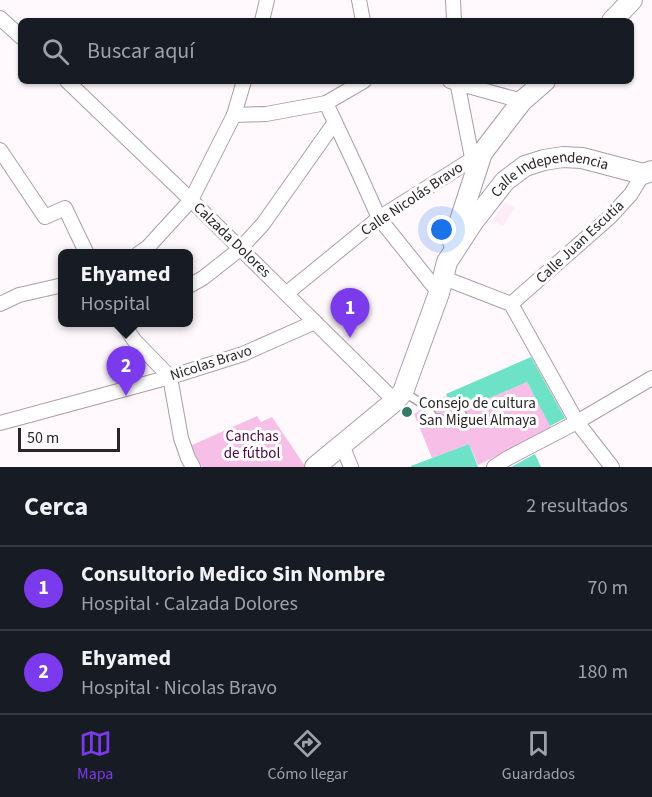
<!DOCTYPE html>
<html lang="es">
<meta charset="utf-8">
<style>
body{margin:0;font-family:"Source Sans 3",sans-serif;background:#20242c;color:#f1f3f6}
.scale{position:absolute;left:18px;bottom:15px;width:102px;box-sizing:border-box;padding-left:6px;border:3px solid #2a2428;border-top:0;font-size:16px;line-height:21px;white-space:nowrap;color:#2a2428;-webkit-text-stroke:4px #fff;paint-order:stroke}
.you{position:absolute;left:442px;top:230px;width:21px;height:21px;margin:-15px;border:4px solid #fff;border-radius:50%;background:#1a73e8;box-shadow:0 0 0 9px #1a73e833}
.badge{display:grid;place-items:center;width:39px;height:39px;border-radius:50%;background:#7c3aed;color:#fff;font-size:20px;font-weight:700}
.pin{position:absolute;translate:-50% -50px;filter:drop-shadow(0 2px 3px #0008)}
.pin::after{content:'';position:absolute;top:32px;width:21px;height:18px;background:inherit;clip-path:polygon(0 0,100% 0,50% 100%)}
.popup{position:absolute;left:58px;top:249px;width:135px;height:78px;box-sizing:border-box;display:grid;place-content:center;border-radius:9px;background:#171b24;filter:drop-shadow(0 2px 4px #0005);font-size:20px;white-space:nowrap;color:#9ea1a6}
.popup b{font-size:22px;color:#f1f3f6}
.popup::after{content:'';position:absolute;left:50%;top:100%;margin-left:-12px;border:12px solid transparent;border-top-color:#171b24}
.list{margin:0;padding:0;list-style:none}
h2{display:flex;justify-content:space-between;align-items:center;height:78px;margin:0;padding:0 24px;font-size:26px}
h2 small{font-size:20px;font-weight:400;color:#9ea1a6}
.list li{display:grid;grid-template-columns:39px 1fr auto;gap:18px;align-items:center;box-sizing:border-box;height:84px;padding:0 24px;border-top:2px solid #363941}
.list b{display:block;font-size:22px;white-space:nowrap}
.list p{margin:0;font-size:20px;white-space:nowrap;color:#9ea1a6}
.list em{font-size:20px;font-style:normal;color:#9ea1a6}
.icon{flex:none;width:33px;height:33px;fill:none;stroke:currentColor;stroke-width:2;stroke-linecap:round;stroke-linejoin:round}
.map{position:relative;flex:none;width:652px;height:467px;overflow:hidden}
.search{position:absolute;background:#171b24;box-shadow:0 2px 4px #0004;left:18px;right:18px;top:18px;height:66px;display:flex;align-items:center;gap:15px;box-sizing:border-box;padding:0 21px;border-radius:9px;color:#9ea1a6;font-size:22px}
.sheet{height:246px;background:#171b24}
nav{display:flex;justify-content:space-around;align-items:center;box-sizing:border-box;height:84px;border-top:2px solid #363941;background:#171b24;font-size:16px;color:#9ea1a6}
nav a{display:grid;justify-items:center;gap:3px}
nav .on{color:#7c3aed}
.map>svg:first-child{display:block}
.built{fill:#feecf8}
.green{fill:#f7bfe8}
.building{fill:#6ee2c6}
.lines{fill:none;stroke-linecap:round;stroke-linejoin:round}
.lane-casing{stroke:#ac9ea8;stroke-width:10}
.street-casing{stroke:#ac9ea8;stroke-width:16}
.secondary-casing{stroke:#ac9ea8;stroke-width:22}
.lane{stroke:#fff;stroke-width:7}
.street{stroke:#fff;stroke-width:14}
.secondary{stroke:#fff;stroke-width:20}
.poi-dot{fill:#377868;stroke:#fff;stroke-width:2}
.labels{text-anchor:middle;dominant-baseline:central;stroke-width:6;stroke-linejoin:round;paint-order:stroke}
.street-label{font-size:15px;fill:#2a2428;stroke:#fff}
.poi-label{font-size:15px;fill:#2a2428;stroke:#fff;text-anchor:start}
.park-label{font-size:15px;fill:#49063e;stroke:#fff}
</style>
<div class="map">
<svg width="652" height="467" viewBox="0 0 652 467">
<rect width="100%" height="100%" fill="#fff8fd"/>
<!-- built -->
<path class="built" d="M 505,202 L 515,208 L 503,226 L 493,220 Z"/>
<!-- green -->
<g class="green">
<path d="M 527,382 L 552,429 L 478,465 L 469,444 L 432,458 L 414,414 L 438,400 L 447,396 L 454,413 Z"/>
<path d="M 257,416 L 261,422 L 272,417 L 305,466 L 304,467 L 202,467 L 190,446 Z"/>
</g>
<!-- building -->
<g class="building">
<path d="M 531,357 L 565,418 L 550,426 L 527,382 L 464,409 L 453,411 L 446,394 Z"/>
<path d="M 469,444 L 478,467 L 411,467 L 411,466 Z"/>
<path d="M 535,454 L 541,467 L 511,467 L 513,466 Z"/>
</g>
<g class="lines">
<!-- lane casing -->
<g class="lane-casing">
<path id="lane" d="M 405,393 L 426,406 L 433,417 L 445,420 L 462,414"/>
</g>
<!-- street casing -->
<g class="street-casing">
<g id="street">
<path d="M 359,0 L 363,21"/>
<path d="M 453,0 L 454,21"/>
<path d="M 0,18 L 21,37"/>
<path d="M 262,21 L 267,0"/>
<path d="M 67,81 L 191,200 L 395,401"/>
<path d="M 450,81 L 522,101"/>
<path d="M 457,81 L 472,158"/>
<path d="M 326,103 L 364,81"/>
<path d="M 234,115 L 266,114 L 326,103 L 357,169 L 379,218 L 439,293"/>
<path d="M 0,150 L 45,217 L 65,208 L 87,254"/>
<path d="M 138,254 L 148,247 L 191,200 L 234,115 L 244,81"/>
<path d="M 444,278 L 511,304 L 577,422 L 612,467"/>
<path d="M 189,286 L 203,278 L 240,249 L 263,224 L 335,122"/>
<path d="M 287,293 L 379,218 L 482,153"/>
<path d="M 0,304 L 19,295 L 63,285"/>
<path d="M 511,304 L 610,217 L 631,194 L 643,174"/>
<path d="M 122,322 L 134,340 L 170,377 L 181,438 L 188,458 L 193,467"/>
<path d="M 0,423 L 170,377 L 243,354 L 315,322"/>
<path d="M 342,445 L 351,467"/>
<path d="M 494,467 L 508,458 L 577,422 L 652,378"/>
</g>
</g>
<!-- secondary casing -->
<g class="secondary-casing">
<g id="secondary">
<path d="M 612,21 L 632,0"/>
<path d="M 453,242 L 482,153 L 522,101 L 545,81"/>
<path id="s1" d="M 315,467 L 395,401 L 403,392 L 439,293 L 447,262 L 473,222 L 505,181 L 525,166 L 544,160 L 563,157 L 582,158 L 643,174 L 652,171"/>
</g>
</g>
<!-- lane -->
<use href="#lane" class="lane"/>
<!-- street -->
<use href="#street" class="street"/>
<!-- secondary -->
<use href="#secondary" class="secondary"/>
</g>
<!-- markers -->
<circle class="poi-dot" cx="407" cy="412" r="6"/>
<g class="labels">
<!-- street labels -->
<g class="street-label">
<text stroke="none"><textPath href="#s1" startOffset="399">Calle Independencia</textPath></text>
<text transform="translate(412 199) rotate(-34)">Calle Nicolás Bravo</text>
<text transform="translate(232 240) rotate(44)">Calzada Dolores</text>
<text transform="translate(580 242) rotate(-43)">Calle Juan Escutia</text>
<text transform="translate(211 363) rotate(-18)">Nicolas Bravo</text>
</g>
<!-- poi labels -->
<g class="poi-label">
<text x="419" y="403">Consejo de cultura<tspan x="419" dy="17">San Miguel Almaya</tspan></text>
</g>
<!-- park labels -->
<g class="park-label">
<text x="252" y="436">Canchas<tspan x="252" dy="17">de fútbol</tspan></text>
</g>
</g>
</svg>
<div class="scale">50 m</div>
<div class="you"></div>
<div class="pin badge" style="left:350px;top:338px">1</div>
<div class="pin badge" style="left:126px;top:396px">2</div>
<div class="popup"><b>Ehyamed</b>Hospital</div>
<div class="search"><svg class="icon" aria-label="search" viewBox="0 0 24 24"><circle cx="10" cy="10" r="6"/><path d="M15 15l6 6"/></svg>Buscar aquí</div>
</div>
<section class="sheet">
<h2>Cerca<small>2 resultados</small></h2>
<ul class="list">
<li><span class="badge">1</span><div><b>Consultorio Medico Sin Nombre</b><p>Hospital · Calzada Dolores</p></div><em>70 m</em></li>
<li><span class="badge">2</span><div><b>Ehyamed</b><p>Hospital · Nicolas Bravo</p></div><em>180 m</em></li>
</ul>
</section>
<nav>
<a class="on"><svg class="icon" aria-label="map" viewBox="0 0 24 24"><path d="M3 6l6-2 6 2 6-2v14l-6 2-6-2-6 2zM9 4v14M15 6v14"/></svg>Mapa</a>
<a><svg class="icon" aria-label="directions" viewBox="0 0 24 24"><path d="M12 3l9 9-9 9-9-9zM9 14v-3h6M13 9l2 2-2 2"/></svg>Cómo llegar</a>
<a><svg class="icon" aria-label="saved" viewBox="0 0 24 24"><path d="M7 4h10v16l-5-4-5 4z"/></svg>Guardados</a>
</nav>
